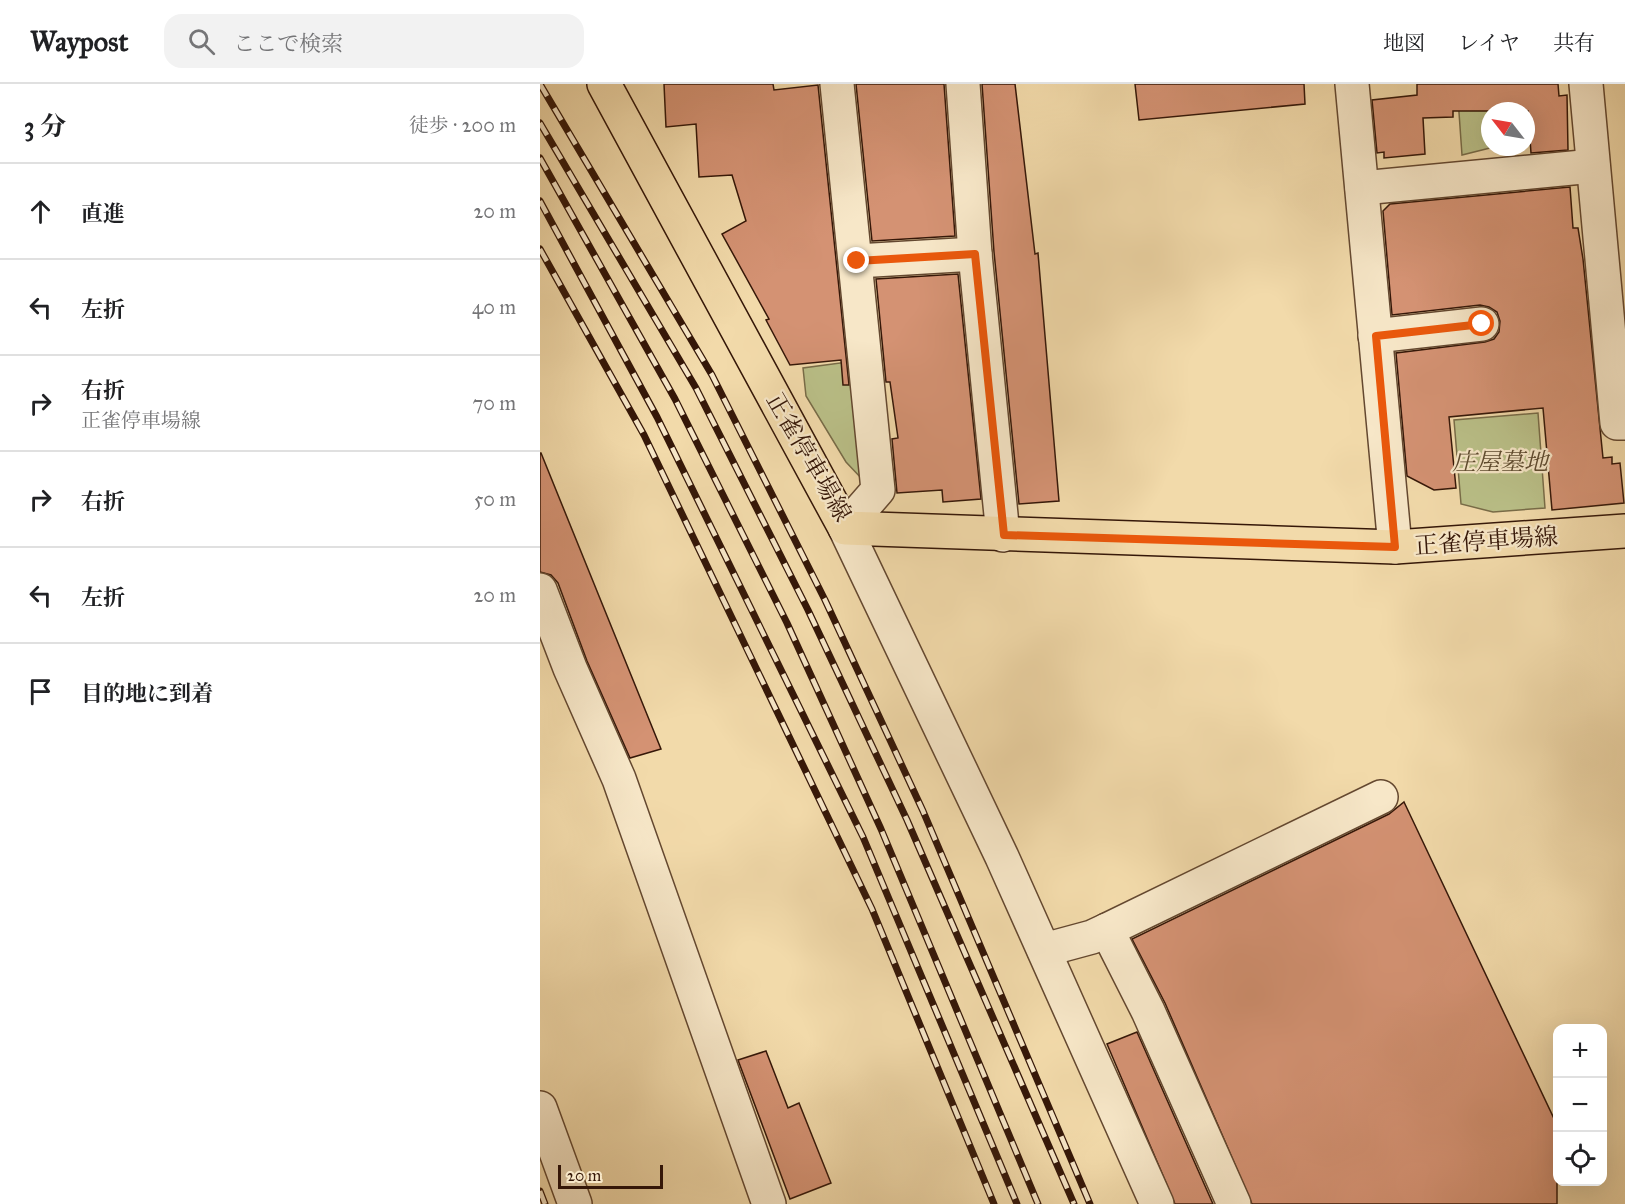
<!DOCTYPE html>
<html lang="ja">
<meta charset="utf-8">
<style>
body{margin:0;font-family:"IM FELL Great Primer","Noto Serif JP",serif;background:#f2f2f2;color:#202124}
.controls{position:absolute;right:18px;bottom:18px;display:grid;overflow:hidden;border-radius:12px;box-shadow:0 6px 24px #0002}
.controls button{width:54px;height:54px;display:grid;place-items:center;padding:0;border:0;border-bottom:2px solid #e0e0e0;background:#fff;color:#202124;font:30px sans-serif}
.compass{position:absolute;left:941px;top:18px;width:54px;height:54px;border-radius:50%;background:#fff;box-shadow:0 6px 24px #0002;rotate:301deg}
.scale{position:absolute;left:18px;bottom:15px;width:105px;box-sizing:border-box;padding-left:6px;border:3px solid #351708;border-top:0;font-size:16px;line-height:21px;white-space:nowrap;color:#351708;-webkit-text-stroke:4px #f7e7c8;paint-order:stroke}
.stop{position:absolute;width:18px;height:18px;margin:-14px;border:4px solid #ea580c;border-radius:50%;background:#fff}
.stop.end{background:#ea580c;border-color:#fff;box-shadow:0 2px 6px #0008}
.list{margin:0;padding:0;list-style:none}
h2{display:flex;justify-content:space-between;align-items:center;height:78px;margin:0;padding:0 24px;font-size:26px}
h2 small{font-size:20px;font-weight:400;color:#757577}
.list li{display:grid;grid-template-columns:39px 1fr auto;gap:18px;align-items:center;box-sizing:border-box;height:96px;padding:0 24px;border-top:2px solid #e0e0e0}
.list b{display:block;font-size:22px;white-space:nowrap}
.list p{margin:0;font-size:20px;white-space:nowrap;color:#757577}
.list em{font-size:20px;font-style:normal;color:#757577}
.icon{flex:none;width:33px;height:33px;fill:none;stroke:currentColor;stroke-width:2;stroke-linecap:round;stroke-linejoin:round}
.map{position:relative;flex:none;width:1085px;height:1120px;overflow:hidden}
header{display:flex;align-items:center;gap:36px;box-sizing:border-box;height:84px;padding:0 30px;background:#fff;border-bottom:2px solid #e0e0e0}
header strong{font-size:28px}
nav{display:flex;gap:33px;margin-inline-start:auto;font-size:21px}
.search{width:420px;height:54px;background:#f2f2f2;display:flex;align-items:center;gap:15px;box-sizing:border-box;padding:0 21px;border-radius:18px;color:#757577;font-size:22px}
main{display:flex}
aside{flex:1;background:#fff}
.map>svg:first-child{display:block}
.green{fill:#bac088;stroke:#786c48;stroke-width:1.5}
.building{fill:#d49273;stroke:#351708;stroke-width:1.5}
.lines{fill:none;stroke-linecap:round;stroke-linejoin:round}
.minor-casing{stroke:#644830;stroke-width:36}
.major-casing{stroke:#351708;stroke-width:36}
.minor{stroke:#f7e7c8;stroke-width:33}
.major{stroke:#f2daaa;stroke-width:33}
.rail-casing{stroke:#351708;stroke-width:7}
.rail{stroke:#f7e7c8;stroke-width:4.5;stroke-dasharray:14;stroke-linecap:butt}
.route{stroke:#ea580c;stroke-width:8}
.labels{text-anchor:middle;dominant-baseline:central;stroke-width:4.5;stroke-linejoin:round;paint-order:stroke}
.street-label{font-size:24px;fill:#351708;stroke:#f7e7c8}
.park-label{font-size:24px;font-style:italic;fill:#5d4a2e;stroke:#f7e7c8}
</style>
<header>
<strong>Waypost</strong>
<div class="search"><svg class="icon" aria-label="search" viewBox="0 0 24 24"><circle cx="10" cy="10" r="6"/><path d="M15 15l6 6"/></svg>ここで検索</div>
<nav><a>地図</a><a>レイヤ</a><a>共有</a></nav>
</header>
<main>
<aside>
<h2>3 分<small>徒歩 · 200 m</small></h2>
<ul class="list">
<li><svg class="icon" aria-label="ahead" viewBox="0 0 24 24"><path d="M12 20V5M6 11l6-6 6 6"/></svg><div><b>直進</b></div><em>20 m</em></li>
<li><svg class="icon" aria-label="left" viewBox="0 0 24 24"><path d="M17 20v-9H6M10 6l-5 5 5 5"/></svg><div><b>左折</b></div><em>40 m</em></li>
<li><svg class="icon" aria-label="right" viewBox="0 0 24 24"><path d="M7 20v-9h11M14 6l5 5-5 5"/></svg><div><b>右折</b><p>正雀停車場線</p></div><em>70 m</em></li>
<li><svg class="icon" aria-label="right" viewBox="0 0 24 24"><path d="M7 20v-9h11M14 6l5 5-5 5"/></svg><div><b>右折</b></div><em>50 m</em></li>
<li><svg class="icon" aria-label="left" viewBox="0 0 24 24"><path d="M17 20v-9H6M10 6l-5 5 5 5"/></svg><div><b>左折</b></div><em>20 m</em></li>
<li><svg class="icon" aria-label="arrive" viewBox="0 0 24 24"><path d="M6 21V4h12l-3 4 3 4H6"/></svg><div><b>目的地に到着</b></div></li>
</ul>
</aside>
<div class="map">
<svg width="1085" height="1120" viewBox="0 0 1085 1120">
<rect width="100%" height="100%" fill="#f2daaa"/>
<filter id="stains"><feTurbulence type="fractalNoise" baseFrequency=".00333" numOctaves="4"/><feColorMatrix values="0 0 0 0 .2 0 0 0 0 .09 0 0 0 0 .02 0 0 0 .5 -.17"/></filter>
<radialGradient id="worn" r=".72"><stop offset=".6" stop-color="#630" stop-opacity="0"/><stop offset="1" stop-color="#630" stop-opacity=".3"/></radialGradient>
<!-- green -->
<g class="green">
<path d="M 917,0 L 950,27 L 950,63 L 954,63 L 922,71 Z"/>
<path d="M 315,277 L 323,396 L 306,378 L 266,312 L 263,284 Z"/>
<path d="M 998,329 L 1005,424 L 953,428 L 921,420 L 914,336 Z"/>
</g>
<!-- building -->
<g class="building">
<path d="M 124,0 L 233,0 L 234,6 L 278,1 L 309,301 L 303,301 L 301,276 L 250,281 L 226,236 L 229,235 L 182,150 L 206,137 L 192,91 L 159,93 L 156,40 L 126,43 Z"/>
<path d="M 316,0 L 404,0 L 415,152 L 332,157 Z"/>
<path d="M 442,0 L 475,0 L 495,170 L 498,169 L 519,417 L 479,420 L 454,168 Z"/>
<path d="M 595,0 L 764,0 L 765,20 L 599,36 Z"/>
<path d="M 877,0 L 1018,0 L 1019,12 L 1027,11 L 1028,66 L 991,69 L 988,27 L 913,27 L 913,33 L 883,34 L 885,70 L 844,74 L 844,68 L 837,69 L 832,16 L 877,11 Z"/>
<path d="M 1030,103 L 1033,144 L 1038,144 L 1043,175 L 1063,374 L 1072,373 L 1072,380 L 1080,379 L 1084,419 L 1012,426 L 1003,324 L 909,333 L 916,404 L 894,406 L 867,392 L 856,269 L 945,258 L 954,255 L 959,248 L 960,237 L 957,228 L 949,223 L 940,221 L 852,231 L 843,127 L 850,120 Z"/>
<path d="M 418,190 L 441,415 L 403,418 L 402,406 L 357,409 L 352,355 L 358,354 L 350,298 L 346,298 L 336,195 Z"/>
<path d="M 0,369 L 1,369 L 121,665 L 90,674 L 47,577 L 18,499 L 11,491 L 0,488 Z"/>
<path d="M 864,718 L 1017,1041 L 1017,1120 L 712,1120 L 625,919 L 592,855 L 849,730 Z"/>
<path d="M 597,948 L 673,1120 L 635,1120 L 567,960 Z"/>
<path d="M 226,967 L 248,1024 L 259,1019 L 291,1099 L 250,1115 L 198,976 Z"/>
</g>
<g class="lines">
<!-- minor casing -->
<g class="minor-casing">
<g id="minor">
<path d="M 297,0 L 338,406 L 305,444 L 462,773 L 617,1120"/>
<path d="M 423,0 L 435,170 L 463,451"/>
<path d="M 812,0 L 855,463"/>
<path d="M 1046,0 L 1077,339 L 1085,339"/>
<path d="M 822,104 L 1053,82"/>
<path d="M 317,177 L 435,170"/>
<path d="M 835,252 L 942,240"/>
<path d="M 0,506 L 30,584 L 79,695 L 229,1120"/>
<path d="M 504,866 L 552,853 L 567,846"/>
<path d="M 0,1024 L 35,1120"/>
<path d="M 694,1120 L 608,927 L 567,846 L 841,713"/>
</g>
</g>
<!-- major casing -->
<g class="major-casing">
<path id="major" d="M 64,0 L 305,444 L 855,463 L 1085,447"/>
</g>
<!-- minor -->
<use href="#minor" class="minor"/>
<!-- major -->
<use href="#major" class="major"/>
<!-- rail casing -->
<g class="rail-casing">
<g id="rail">
<path d="M 0,0 L 172,291 L 285,516 L 383,727 L 550,1120"/>
<path d="M 0,39 L 156,304 L 268,526 L 367,736 L 534,1120"/>
<path d="M 0,74 L 135,315 L 247,539 L 341,745 L 498,1120"/>
<path d="M 0,117 L 117,333 L 323,753 L 477,1120"/>
<path d="M 0,165 L 104,351 L 332,825 L 454,1120"/>
<path d="M 0,1107 L 5,1120"/>
</g>
</g>
<!-- rail -->
<use href="#rail" class="rail"/>
</g>
<g class="lines">
<!-- route -->
<path class="route" d="M 317,177 L 435,170 L 464,451 L 855,463 L 836,252 L 942,240"/>
</g>
<g class="labels">
<!-- street labels -->
<g class="street-label">
<text transform="translate(269 373) rotate(60)">正雀停車場線</text>
<text transform="translate(946 457) rotate(-4)">正雀停車場線</text>
</g>
<!-- park labels -->
<g class="park-label">
<text x="960" y="378">庄屋墓地</text>
</g>
</g>
<rect width="100%" height="100%" filter="url(#stains)"/>
<rect width="100%" height="100%" fill="url(#worn)"/>
</svg>
<div class="controls">
<button>+</button>
<button>−</button>
<button><svg class="icon" aria-label="locate" viewBox="0 0 24 24"><circle cx="12" cy="12" r="6"/><path d="M12 2v4M12 18v4M2 12h4M18 12h4"/></svg></button>
</div>
<svg class="compass" viewBox="-18 -18 36 36"><path d="M0-13l5 13h-10z" fill="#e53935"/><path d="M0 13l5-13h-10z" fill="#757577"/></svg>
<div class="scale">20 m</div>
<div class="stop" style="left:942px;top:240px"></div>
<div class="stop end" style="left:317px;top:177px"></div>
</div>
</main>
